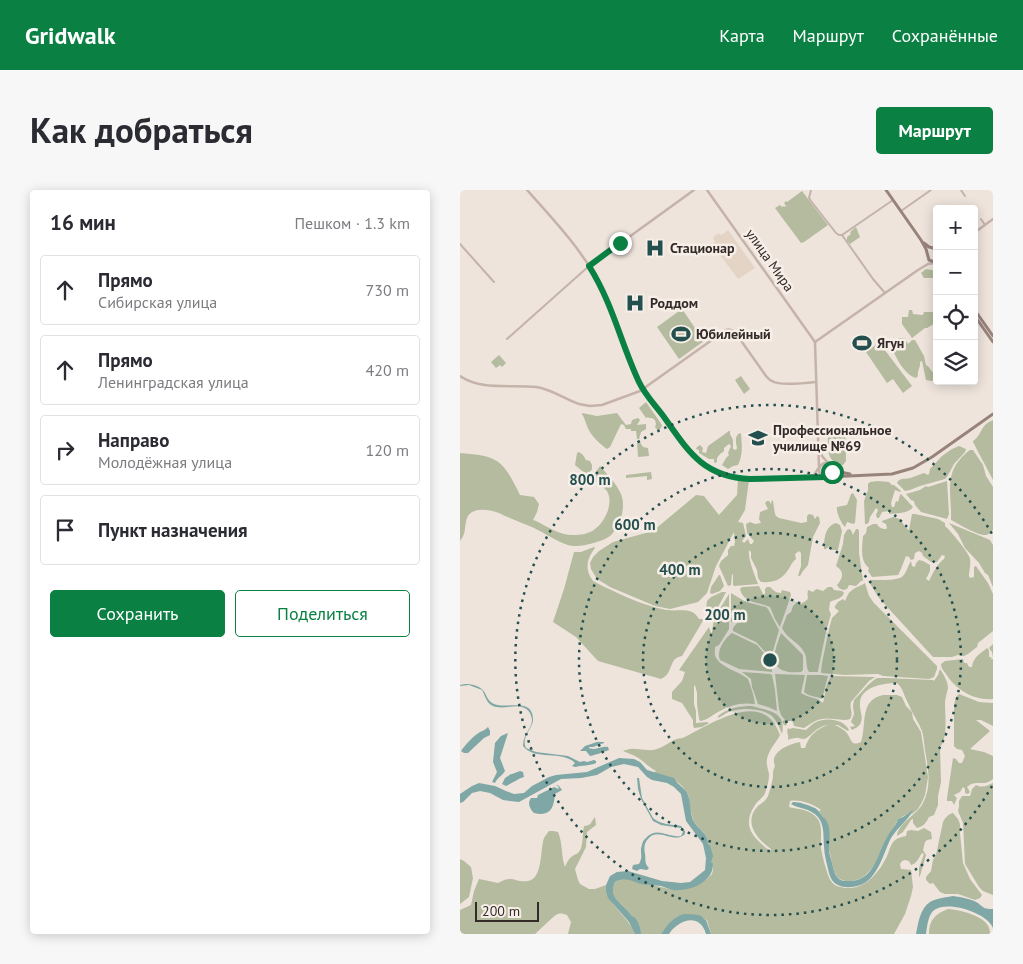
<!DOCTYPE html>
<html lang="ru">
<meta charset="utf-8">
<style>
body{margin:0;font-family:"PT Sans",sans-serif;background:#f7f7f7;color:#2b2b33}
.controls{position:absolute;right:15px;top:15px;display:grid;overflow:hidden;border-radius:5px;box-shadow:0 2px 12px #0003}
.controls button{width:45px;height:45px;display:grid;place-items:center;padding:0;border:0;border-bottom:1px solid #e1e1e2;background:#fff;color:#2b2b33;font:25px sans-serif}
.scale{position:absolute;left:15px;bottom:12px;width:64px;box-sizing:border-box;padding-left:5px;border:2px solid #332b28;border-top:0;font-size:14px;line-height:18px;white-space:nowrap;color:#332b28;-webkit-text-stroke:4px #f7eee8;paint-order:stroke}
.stop{position:absolute;width:15px;height:15px;margin:-11px;border:4px solid #0b8043;border-radius:50%;background:#fff}
.stop.end{background:#0b8043;border-color:#fff;box-shadow:0 1px 5px #0008}
.list{margin:0;padding:0;list-style:none}
h2{display:flex;justify-content:space-between;align-items:center;height:65px;margin:0;padding:0 20px;font-size:21px}
h2 small{font-size:16px;font-weight:400;color:#7c7c81}
.list li{display:grid;grid-template-columns:32px 1fr auto;gap:15px;align-items:center;box-sizing:border-box;height:70px;margin:0 10px 10px;padding:0 10px;border:1px solid #e1e1e2;border-radius:5px}
.list b{display:block;font-size:19px;white-space:nowrap}
.list p{margin:0;font-size:16px;white-space:nowrap;color:#7c7c81}
.list em{font-size:16px;font-style:normal;color:#7c7c81}
.actions{display:flex;gap:10px;padding:15px 20px}
.actions a{flex:1;padding:11px 0;border:1px solid #0b8043;border-radius:5px;text-align:center;font-size:18px;color:#0b8043}
.actions .main{background:#0b8043;color:#fff}
.icon{flex:none;width:28px;height:28px;fill:none;stroke:currentColor;stroke-width:2;stroke-linecap:round;stroke-linejoin:round}
.map{position:relative;flex:none;width:533px;height:744px;overflow:hidden;border-radius:5px}
header{display:flex;align-items:center;gap:30px;box-sizing:border-box;height:70px;padding:0 25px;background:#0b8043;color:#fff}
header strong{font-size:24px}
nav{display:flex;gap:28px;margin-inline-start:auto;font-size:18px}
.intro{display:flex;align-items:center;justify-content:space-between;box-sizing:border-box;height:120px;padding:0 30px}
h1{margin:0;font-size:35px}
.button{padding:12px 22px;border-radius:5px;background:#0b8043;color:#fff;font-size:18px;font-weight:700}
main{display:flex;gap:30px;padding:0 30px}
aside{flex:1;background:#fff;border-radius:5px;box-shadow:0 2px 12px #0003}
.map>svg:first-child{display:block}
.green{fill:#b4bb9e}
.plaza{fill:#e4d4c5}
.water{fill:#7fa7a5}
.lines{fill:none;stroke-linecap:round;stroke-linejoin:round}
.minor{stroke:#c5b3aa;stroke-width:2}
.tertiary{stroke:#c5b3aa;stroke-width:2.5}
.secondary{stroke:#98837b;stroke-width:3}
.route{stroke:#0b8043;stroke-width:6}
.ring{fill:none;stroke:#234f4e;stroke-width:2.5;stroke-dasharray:2.5 5}
.labels{text-anchor:middle;dominant-baseline:central;stroke-width:5;stroke-linejoin:round;paint-order:stroke}
.poi-label{font-size:14px;font-weight:bold;fill:#332b28;stroke:#f7eee8;text-anchor:start}
.street-label{font-size:14px;fill:#332b28;stroke:#f7eee8}
.centre{fill:#234f4e;stroke:#f7eee8;stroke-width:2.5}
.ring-label{font-size:15px;text-anchor:middle;font-weight:bold;fill:#234f4e;stroke:#f7eee8;stroke-width:5;stroke-linejoin:round;paint-order:stroke}
</style>
<header>
<strong>Gridwalk</strong>
<nav><a>Карта</a><a>Маршрут</a><a>Сохранённые</a></nav>
</header>
<div class="intro"><h1>Как добраться</h1><a class="button">Маршрут</a></div>
<main>
<aside>
<h2>16 мин<small>Пешком · 1.3 km</small></h2>
<ul class="list">
<li><svg class="icon" aria-label="ahead" viewBox="0 0 24 24"><path d="M12 20V5M6 11l6-6 6 6"/></svg><div><b>Прямо</b><p>Сибирская улица</p></div><em>730 m</em></li>
<li><svg class="icon" aria-label="ahead" viewBox="0 0 24 24"><path d="M12 20V5M6 11l6-6 6 6"/></svg><div><b>Прямо</b><p>Ленинградская улица</p></div><em>420 m</em></li>
<li><svg class="icon" aria-label="right" viewBox="0 0 24 24"><path d="M7 20v-9h11M14 6l5 5-5 5"/></svg><div><b>Направо</b><p>Молодёжная улица</p></div><em>120 m</em></li>
<li><svg class="icon" aria-label="arrive" viewBox="0 0 24 24"><path d="M6 21V4h12l-3 4 3 4H6"/></svg><div><b>Пункт назначения</b></div></li>
</ul>
<div class="actions"><a class="main">Сохранить</a><a>Поделиться</a></div>
</aside>
<div class="map">
<svg width="533" height="744" viewBox="0 0 533 744">
<rect width="100%" height="100%" fill="#eee4dc"/>
<!-- green -->
<g class="green">
<path d="M 342,1 L 368,35 L 344,52 L 341,53 L 315,18 L 320,15 L 322,17 L 324,16 L 325,17 L 326,16 L 324,13 L 326,11 L 327,12 Z"/>
<path d="M 396,37 L 400,47 L 390,54 L 387,51 L 387,47 L 391,44 L 390,42 Z"/>
<path d="M 466,79 L 472,80 L 477,83 L 477,85 L 473,88 L 464,88 L 461,83 Z"/>
<path d="M 222,119 L 244,151 L 219,169 L 197,137 Z"/>
<path d="M 449,120 L 452,120 L 453,124 L 463,125 L 464,122 L 474,122 L 477,120 L 477,132 L 467,138 L 465,138 L 452,148 L 442,134 L 442,127 L 448,127 Z"/>
<path d="M 439,148 L 444,148 L 448,154 L 452,150 L 455,150 L 464,166 L 466,175 C 470,177 471,181 474,184 L 477,181 L 477,190 L 471,191 L 466,190 L 462,171 L 460,172 C 461,177 457,180 458,186 L 456,188 C 445,185 436,168 432,158 L 436,150 Z"/>
<path d="M 420,152 L 422,154 L 424,153 L 424,159 L 452,196 L 443,203 L 433,189 L 427,193 L 406,162 Z"/>
<path d="M 39,165 L 46,173 L 42,177 L 40,175 L 36,178 L 31,172 Z"/>
<path d="M 281,186 L 290,199 L 284,204 L 275,190 Z"/>
<path d="M 186,212 L 202,235 L 201,238 L 198,241 L 195,237 L 196,234 L 195,230 L 192,228 L 189,228 L 188,227 L 186,228 L 179,218 Z"/>
<path d="M 122,223 L 137,226 L 157,223 L 166,235 L 171,234 L 172,230 L 178,228 L 180,230 L 177,235 L 186,234 L 186,239 L 181,242 L 179,249 L 177,249 L 176,241 L 171,241 L 171,239 L 166,239 L 164,235 L 161,234 L 150,257 L 147,259 C 140,254 130,245 127,236 C 125,231 125,229 122,224 Z"/>
<path d="M 533,230 L 533,290 L 513,252 L 513,251 C 523,244 519,236 533,230 Z"/>
<path d="M 385,235 L 386,271 L 383,275 C 366,273 368,258 368,245 L 369,243 L 374,242 L 378,237 Z"/>
<path d="M 269,241 L 270,241 L 270,244 L 273,250 L 273,259 L 276,260 L 277,258 C 276,253 274,246 280,243 L 281,244 C 282,256 283,265 278,275 L 273,276 L 268,279 L 262,275 L 266,268 L 269,265 L 268,263 L 271,256 L 269,254 L 264,258 L 264,261 C 260,264 256,267 257,272 L 255,273 L 254,272 L 254,269 L 249,269 L 239,263 L 239,260 L 236,259 L 237,257 L 240,255 L 243,258 L 242,262 L 246,263 L 248,256 Z"/>
<path d="M 177,251 L 179,251 L 183,257 L 188,258 L 189,266 L 178,267 Z"/>
<path d="M 499,256 L 506,259 L 505,262 L 494,274 L 487,287 L 485,289 L 460,296 L 450,300 L 445,301 L 437,293 L 438,291 C 443,287 448,290 453,287 C 457,286 460,284 464,283 L 468,285 L 469,284 L 470,279 L 482,266 L 492,259 Z"/>
<path d="M 510,260 L 513,260 L 523,275 L 526,286 L 533,297 L 533,340 C 530,343 530,344 526,345 C 518,346 499,334 491,330 C 492,302 482,281 510,260 Z"/>
<path d="M 119,262 L 123,265 L 126,270 L 130,271 L 132,275 L 132,279 L 128,286 L 115,275 L 117,263 Z"/>
<path d="M 0,263 C 39,266 43,270 60,305 L 74,307 L 79,314 L 77,322 L 73,330 L 76,331 C 88,337 99,345 113,345 C 120,345 129,344 135,339 C 145,332 154,313 147,301 C 143,296 137,292 132,289 L 133,286 L 140,276 C 148,285 156,293 161,304 C 166,317 161,334 152,344 C 146,351 122,357 113,356 C 102,355 85,343 74,338 C 63,333 51,329 39,323 C 28,319 8,316 6,332 C 4,341 6,343 0,351 Z"/>
<path d="M 191,282 L 192,289 L 187,290 L 187,286 L 166,288 L 166,285 Z"/>
<path d="M 278,289 L 289,290 L 285,320 L 278,332 L 283,333 L 286,346 L 282,351 L 284,353 L 288,349 L 290,354 L 292,354 L 294,351 L 287,343 L 286,334 L 290,332 L 295,334 L 301,333 L 299,329 L 300,322 L 308,319 L 305,313 L 307,311 L 309,311 L 311,314 L 312,310 L 313,311 L 315,324 L 316,326 L 319,328 L 341,333 L 347,332 L 347,326 L 349,324 L 353,325 L 355,329 L 357,326 L 359,327 L 360,333 L 353,347 L 348,375 L 343,381 L 340,386 L 338,386 L 341,376 L 341,363 L 339,361 L 335,364 L 336,369 C 331,373 331,376 328,380 C 322,390 312,393 301,392 L 298,388 L 297,380 L 291,368 L 291,362 L 289,360 C 288,370 294,383 298,394 L 274,396 L 273,395 L 273,385 L 272,384 L 271,395 L 268,396 L 259,376 L 261,371 L 268,365 L 268,360 L 271,356 L 274,356 L 275,352 L 274,342 L 256,376 L 247,403 L 238,412 L 210,419 L 195,416 L 150,397 L 137,389 L 131,379 L 130,373 L 133,367 L 139,361 L 153,352 L 193,341 L 236,305 L 244,306 L 259,325 L 277,305 Z"/>
<path d="M 418,291 L 429,292 L 432,295 L 434,295 L 441,301 L 440,302 L 435,300 L 431,313 L 432,317 L 434,317 L 436,311 L 438,312 L 440,305 L 441,304 L 453,317 C 448,324 437,323 429,324 L 429,321 L 422,322 L 419,328 L 417,328 L 416,325 L 418,320 L 416,318 L 410,327 L 409,332 L 407,334 L 405,334 L 404,311 L 408,300 L 408,294 L 410,292 Z"/>
<path d="M 487,291 L 489,324 L 487,329 L 461,322 L 455,315 L 454,311 L 451,310 L 446,304 L 460,300 L 466,296 L 468,297 Z"/>
<path d="M 393,303 L 397,310 L 395,333 L 393,334 L 387,332 L 385,337 C 381,333 376,322 377,317 L 387,315 L 391,304 Z"/>
<path d="M 452,324 L 455,324 L 478,329 L 485,333 L 485,336 C 490,340 510,364 510,369 C 511,375 509,381 509,386 L 510,388 L 514,387 L 514,377 L 516,376 L 528,393 L 533,404 L 533,441 L 518,453 L 517,457 L 508,464 L 504,466 L 498,465 L 492,467 L 473,467 L 419,408 L 409,392 L 411,390 C 419,390 438,391 443,386 C 447,382 448,375 451,371 L 452,376 L 455,377 L 456,373 L 459,370 L 463,371 L 470,375 L 470,381 L 466,389 L 469,391 C 473,383 477,374 484,369 L 485,366 L 482,365 L 477,372 L 471,372 L 463,366 L 462,363 L 459,361 L 455,363 L 454,369 L 451,370 L 449,367 L 446,366 L 441,379 L 438,385 L 412,387 L 408,381 L 409,378 C 400,371 402,357 403,346 L 406,343 L 407,337 L 413,334 L 417,334 C 419,338 422,339 426,339 L 427,338 L 426,334 L 422,332 L 422,331 L 433,327 L 440,329 L 445,337 L 449,340 Z"/>
<path d="M 376,333 L 380,335 L 382,341 L 378,360 L 372,360 L 368,357 L 366,359 L 364,359 C 364,349 365,336 376,333 Z"/>
<path d="M 489,333 L 530,350 L 533,355 L 533,397 L 528,385 L 525,383 L 519,373 L 505,358 L 498,344 Z"/>
<path d="M 389,339 L 391,340 L 393,345 L 396,339 L 398,339 L 399,341 L 399,363 L 403,391 L 401,391 L 396,396 L 389,395 L 387,399 L 383,400 L 379,398 L 377,395 C 383,388 385,382 376,376 L 383,354 L 384,345 L 387,340 Z"/>
<path d="M 134,357 L 135,358 C 127,368 124,379 133,391 C 152,401 186,417 207,420 C 219,422 232,416 239,429 L 244,429 L 222,466 C 211,468 213,475 208,483 C 206,486 204,487 201,489 L 138,471 L 116,447 L 93,432 L 104,399 L 114,362 L 121,362 Z"/>
<path d="M 259,385 L 260,385 L 264,396 L 260,401 L 252,404 L 250,403 L 251,397 Z"/>
<path d="M 405,393 L 409,406 L 414,413 L 477,476 L 477,479 L 474,487 L 469,489 L 423,486 L 418,484 L 384,485 L 362,483 L 361,482 L 362,473 L 369,439 L 372,428 L 379,421 L 375,418 L 375,416 L 378,412 L 383,409 L 385,411 C 387,407 388,403 391,401 C 395,397 401,396 405,393 Z"/>
<path d="M 299,396 L 303,404 L 305,404 L 305,399 L 307,397 L 310,397 C 313,400 316,403 321,403 L 322,400 L 330,402 L 331,405 L 320,437 L 315,429 L 310,417 C 297,411 284,414 280,399 L 282,397 Z"/>
<path d="M 368,397 L 372,397 L 374,400 L 382,401 L 384,403 C 382,409 375,409 370,412 L 369,420 L 371,424 L 366,442 L 358,481 L 358,482 L 349,482 C 345,476 348,469 344,462 C 339,452 327,449 322,438 L 327,425 L 331,422 L 333,416 L 337,412 L 341,414 C 352,407 346,410 348,400 L 353,402 L 355,400 L 357,399 L 363,401 Z"/>
<path d="M 262,402 L 266,402 L 254,425 L 250,426 L 246,421 L 247,411 L 251,407 Z"/>
<path d="M 271,403 L 286,412 L 306,417 L 308,419 L 319,440 L 311,468 L 296,452 L 287,448 L 273,441 L 273,438 L 277,433 L 280,432 L 280,430 L 277,429 L 273,432 L 271,432 Z"/>
<path d="M 269,404 L 269,439 L 259,455 L 255,457 C 255,461 254,466 257,469 C 261,477 280,482 288,489 C 291,497 294,506 295,514 C 281,512 270,515 258,522 C 252,525 248,530 240,531 L 239,529 L 237,514 L 237,503 L 235,495 L 234,496 L 234,514 L 236,521 L 236,533 L 247,532 L 249,533 L 242,537 L 234,538 L 233,535 L 233,530 L 222,513 L 212,509 L 212,502 L 222,491 L 225,482 L 219,480 L 249,437 L 251,443 L 252,442 L 254,428 Z"/>
<path d="M 272,443 L 297,455 L 312,472 L 312,482 L 279,479 L 260,470 C 256,461 264,449 272,443 Z"/>
<path d="M 321,443 L 343,465 L 343,480 L 341,482 C 336,482 329,483 325,481 C 307,476 317,455 321,443 Z"/>
<path d="M 533,454 L 533,509 C 514,511 495,499 486,484 C 483,480 481,478 481,474 L 485,471 L 503,469 L 504,473 L 507,473 L 509,477 L 512,477 C 513,467 520,464 527,458 L 529,460 L 529,467 L 531,467 L 532,470 L 533,468 L 532,462 L 529,458 Z"/>
<path d="M 480,479 C 483,484 488,491 488,498 C 487,503 485,508 485,514 C 485,524 488,549 480,557 L 481,592 L 478,606 L 478,615 L 474,625 L 469,627 C 466,633 464,636 457,638 L 453,633 L 453,629 L 451,630 L 443,642 L 437,646 C 438,633 457,625 463,613 C 472,596 468,578 465,560 C 464,554 464,547 462,541 C 458,531 452,523 448,513 C 444,506 443,498 437,493 C 423,493 398,497 400,516 C 400,521 403,527 401,532 C 400,536 396,538 392,540 L 390,537 L 395,536 L 391,532 L 394,524 L 393,516 L 394,510 L 408,495 L 414,490 L 417,488 L 427,488 L 473,490 L 474,491 L 478,485 Z"/>
<path d="M 282,482 L 310,484 L 312,485 L 315,500 L 317,521 L 308,517 L 298,514 L 292,497 L 291,489 Z"/>
<path d="M 315,484 L 345,485 L 341,503 C 348,508 357,507 363,513 C 365,505 366,492 372,486 L 415,487 L 409,491 L 391,512 C 389,518 394,523 390,529 C 384,531 380,529 374,529 C 359,527 355,531 344,538 L 334,536 L 333,532 L 331,531 L 328,531 L 326,536 L 323,534 L 323,531 L 325,530 L 321,525 L 319,519 Z"/>
<path d="M 347,485 L 361,485 L 368,486 L 362,509 C 356,506 349,507 344,502 Z"/>
<path d="M 499,504 L 519,512 L 533,513 L 533,536 L 521,530 L 516,530 L 530,541 L 510,559 L 524,562 L 533,566 L 533,589 C 523,598 516,588 507,597 L 510,602 L 508,604 L 505,603 L 505,599 L 503,597 L 500,602 L 494,605 L 497,608 L 494,615 L 492,611 L 487,611 L 487,608 L 493,568 L 496,569 L 499,573 L 502,573 L 505,566 L 502,560 L 497,559 L 494,556 L 494,515 L 496,507 Z"/>
<path d="M 423,505 L 437,505 L 442,507 L 446,516 L 452,522 L 453,529 L 461,542 L 468,587 L 465,605 L 462,612 L 458,619 L 451,625 L 453,621 L 438,629 L 415,674 C 407,685 400,692 386,691 C 379,690 377,687 374,681 L 361,625 L 359,621 L 361,620 C 353,614 340,609 330,611 L 329,617 C 336,619 345,619 351,623 C 365,631 360,645 361,658 C 362,665 367,685 371,691 C 374,696 381,698 388,698 C 406,699 420,681 427,666 C 429,661 430,657 433,652 C 437,648 441,647 446,646 L 447,641 L 451,640 L 458,641 L 464,638 L 471,642 L 472,649 L 467,650 L 465,652 L 463,660 L 466,665 L 460,686 L 459,687 L 459,678 L 464,664 L 462,663 C 459,667 457,674 451,675 L 449,671 L 445,670 L 442,671 L 440,674 L 441,679 L 451,680 L 453,697 L 451,706 L 445,724 L 434,744 L 251,744 L 247,730 C 223,720 215,724 201,744 L 181,744 C 181,739 179,732 175,729 C 174,728 173,727 172,726 C 170,724 169,722 167,720 C 158,711 149,706 155,692 L 164,688 L 213,700 L 224,699 L 240,694 L 247,689 L 252,684 L 253,680 L 253,673 L 251,672 L 250,655 L 248,654 C 248,644 241,641 235,633 C 232,630 229,609 228,604 C 225,601 224,598 221,595 C 215,589 202,585 194,583 L 196,581 C 188,577 183,570 175,566 C 171,564 167,563 163,561 C 163,561 169,559 170,559 C 179,558 188,562 197,559 C 203,557 208,553 214,550 C 218,548 221,549 225,547 C 253,533 304,498 320,545 C 316,553 309,559 307,569 C 306,574 308,579 309,584 C 309,589 308,595 306,600 C 305,607 299,609 295,615 C 281,636 293,648 310,661 L 311,659 C 298,650 283,633 297,617 C 301,613 305,612 308,606 C 310,600 312,593 313,587 C 313,582 313,580 315,576 C 309,562 329,554 340,552 L 341,558 L 345,558 C 349,545 357,539 368,535 C 356,536 350,548 344,549 C 341,549 338,547 336,548 C 333,548 330,549 328,550 C 329,545 326,542 328,538 L 329,539 L 333,538 L 346,540 C 349,537 352,534 356,532 C 366,527 384,529 389,540 L 388,541 L 378,535 L 375,535 C 379,537 383,539 386,542 C 392,549 390,557 401,552 C 407,534 399,510 423,505 Z"/>
<path d="M 292,516 C 308,521 327,521 322,544 C 319,537 317,531 312,526 C 302,517 276,517 265,524 C 263,525 261,527 258,528 L 258,526 C 267,518 281,516 292,516 Z"/>
<path d="M 533,593 L 533,705 L 523,701 L 519,697 L 505,674 L 503,633 L 498,621 L 499,616 L 499,611 L 502,606 L 510,606 L 511,603 L 512,599 L 516,595 C 522,598 527,596 533,593 Z"/>
<path d="M 493,623 L 498,629 L 500,634 L 500,643 L 503,673 L 510,689 L 522,705 L 520,708 L 515,710 L 498,704 L 485,704 L 480,702 L 473,693 L 470,694 L 466,690 L 466,687 L 471,681 L 473,670 L 476,665 L 483,632 C 485,628 488,624 493,623 Z"/>
<path d="M 135,627 L 136,635 L 127,642 L 126,657 L 115,679 L 118,690 L 120,694 L 129,699 L 135,699 L 146,695 C 145,713 169,727 175,744 L 108,744 L 111,732 L 107,725 C 104,724 101,723 98,724 C 94,725 80,740 75,744 L 0,744 L 0,720 L 11,715 L 14,701 L 19,689 L 38,693 C 53,684 55,693 68,691 C 83,689 80,659 84,648 C 85,646 87,644 89,641 L 93,641 L 98,642 C 103,654 101,666 105,677 C 107,672 109,668 114,665 C 116,664 117,664 118,663 C 124,658 122,643 124,636 C 131,636 131,632 135,627 Z"/>
<path d="M 0,669 L 4,671 L 11,677 L 13,688 L 9,707 L 0,714 Z"/>
<path d="M 488,719 C 499,720 518,724 526,733 C 529,736 530,740 530,744 L 469,744 C 469,730 475,724 488,719 Z"/>
</g>
<!-- plaza -->
<path class="plaza" d="M 268,40 L 295,78 L 278,89 L 252,54 L 255,52 L 253,47 L 259,43 L 260,45 L 263,44 Z"/>
<!-- water -->
<g class="water">
<path d="M 5,494 C 13,494 21,496 25,503 C 27,507 28,510 32,513 C 44,521 74,505 73,531 C 71,540 61,548 66,558 L 76,562 L 108,566 L 120,572 L 124,571 L 127,572 L 134,570 L 136,571 L 136,573 C 130,576 122,575 115,577 L 112,576 L 115,573 C 103,560 74,571 63,556 C 63,545 71,539 72,531 C 72,527 71,526 70,523 C 61,510 45,521 33,516 C 26,513 25,505 22,500 L 9,495 L 0,496 L 0,495 Z"/>
<path d="M 28,537 L 30,541 L 30,545 L 24,548 L 8,563 L 4,563 L 1,561 C 6,554 13,546 20,542 C 23,541 26,539 28,537 Z"/>
<path d="M 48,543 L 40,568 L 45,581 C 42,586 37,588 35,593 L 32,592 L 37,582 L 33,572 L 35,553 L 41,546 Z"/>
<path d="M 137,552 L 144,552 L 144,553 L 133,557 L 129,557 L 129,558 C 136,561 141,556 148,557 L 149,560 C 147,561 132,566 130,566 L 126,561 L 120,561 L 125,556 Z"/>
<path d="M 159,568 L 174,569 L 180,572 L 187,580 L 214,588 C 217,595 226,598 228,605 C 231,613 230,625 234,632 C 239,640 248,643 248,654 L 250,655 L 253,666 L 251,672 L 253,673 C 253,682 250,687 242,693 C 235,698 222,701 212,700 C 208,699 205,697 201,696 C 194,695 188,695 181,694 C 172,691 165,686 155,692 C 149,706 158,711 167,720 C 169,722 170,724 172,726 C 173,727 175,727 175,728 C 179,732 181,739 181,744 L 175,744 L 169,732 L 148,708 L 146,701 L 146,695 L 150,686 L 157,682 L 168,681 L 202,691 L 221,693 L 230,692 L 245,680 L 246,668 L 243,654 L 226,631 L 221,604 L 214,597 L 207,593 L 192,590 L 187,587 L 178,577 L 164,574 L 151,577 L 137,585 L 121,588 L 101,589 L 59,612 L 43,610 L 30,603 L 20,601 L 12,603 L 3,612 L 0,613 L 0,604 L 12,596 L 19,593 L 35,596 L 46,601 L 54,604 L 64,603 L 72,596 L 89,587 L 96,585 L 127,582 Z"/>
<path d="M 60,581 L 63,582 L 64,587 C 57,589 53,593 46,596 L 42,594 L 45,588 L 51,584 L 52,584 Z"/>
<path d="M 177,588 L 179,588 L 182,608 L 193,628 C 201,635 211,634 221,636 L 225,641 L 225,644 C 214,655 198,636 188,649 C 184,653 184,658 185,664 C 186,670 184,673 189,678 L 187,680 L 180,679 L 177,681 L 172,679 L 173,675 L 179,674 C 184,665 179,663 182,655 C 183,651 183,651 186,648 C 197,636 207,648 221,646 L 223,642 L 221,638 L 201,635 L 193,631 L 181,609 L 178,599 Z"/>
<path d="M 97,595 L 99,596 L 102,600 L 95,604 C 94,618 90,627 74,623 C 70,619 67,613 71,608 L 77,608 L 78,605 L 94,597 L 99,599 L 98,596 L 96,596 Z"/>
<path d="M 333,612 C 340,612 348,615 355,618 C 359,621 360,623 362,626 C 365,630 365,627 367,632 C 371,640 369,650 369,659 C 369,665 372,671 373,677 C 374,681 375,685 378,688 C 381,691 384,691 388,691 C 413,692 417,666 426,649 C 430,641 436,636 438,629 L 443,627 L 453,620 L 453,621 C 447,631 437,638 431,648 C 421,668 416,700 385,697 C 376,696 371,691 369,683 C 367,674 364,665 364,656 C 363,646 365,636 358,627 C 350,618 340,619 331,614 Z"/>
<path d="M 493,706 C 501,707 511,709 518,713 C 524,718 524,719 533,719 L 533,738 C 528,723 486,709 473,721 C 468,726 467,737 466,744 L 456,744 C 458,734 460,718 470,712 C 474,709 487,707 493,706 Z"/>
<path d="M 224,724 C 228,724 234,724 238,725 C 242,725 243,729 246,730 L 251,744 L 246,744 C 240,722 218,730 209,744 L 201,744 C 207,735 213,727 224,724 Z"/>
</g>
<g class="lines">
<!-- minor -->
<g class="minor">
<path d="M 351,0 L 349,8 L 351,11 L 376,43 L 379,45 L 382,45 L 413,89 L 425,103"/>
<path d="M 501,0 L 505,6"/>
<path d="M 441,21 L 471,0"/>
<path d="M 521,29 L 525,35"/>
<path d="M 382,45 L 433,10"/>
<path d="M 0,54 L 34,92"/>
<path d="M 47,149 L 129,76"/>
</g>
<!-- tertiary -->
<g class="tertiary">
<path d="M 67,0 C 94,30 122,60 141,96 C 157,126 165,160 179,191 C 184,203 194,214 202,225 C 228,261 242,286 290,289 L 364,287"/>
<path d="M 247,0 L 355,152"/>
<path d="M 514,43 L 533,29"/>
<path d="M 129,76 L 234,0"/>
<path d="M 355,152 L 458,80 L 468,74 L 474,73"/>
<path d="M 355,152 L 359,278"/>
<path d="M 0,186 C 22,201 51,194 76,197 C 91,199 105,209 119,214 L 130,216 L 142,215 L 180,201 L 266,140 C 271,138 274,141 277,145 L 306,186 C 308,188 309,190 312,191 C 319,196 347,193 356,192"/>
<path d="M 360,256 L 362,266 L 368,273"/>
<circle cx="366" cy="280" r="7"/>
<path d="M 344,286 L 354,285 L 358,279"/>
</g>
<!-- secondary -->
<g class="secondary">
<path d="M 426,0 L 461,50 L 466,59 L 469,70 L 477,73"/>
<path d="M 464,53 L 469,57 L 477,59"/>
<path d="M 514,119 L 533,146"/>
<path d="M 514,125 L 533,152"/>
<path d="M 371,276 L 380,282 L 390,284"/>
<path d="M 367,287 L 432,284 L 453,278 L 472,267 L 533,224"/>
</g>
</g>
<g class="lines">
<!-- route -->
<path class="route" d="M 160,53 L 129,76 C 153,114 161,154 179,192 C 185,205 196,216 204,227 C 228,261 243,287 290,289 L 366,287 L 370,286 L 372,282"/>
</g>
<!-- distance rings -->
<circle cx="310" cy="470" r="64" fill="#234f4e" fill-opacity=".12"/>
<g class="ring">
<circle cx="310" cy="470" r="64"/>
<circle cx="310" cy="470" r="127"/>
<circle cx="310" cy="470" r="191"/>
<path d="M532 596A255 255 0 1 1 532 344"/>
</g>
<!-- icons -->
<defs>
<g id="hospital-bare" transform="scale(1.5)"><path d="M-5-5h3v3.5h4V-5h3V5h-3V1.5h-4V5h-3Z" fill="#234f4e" stroke="#f7eee8" stroke-width="2.5" paint-order="stroke"/></g>
<g id="stadium-bare" transform="scale(1.5)"><path d="M0-5a6.5 5 0 1 0 0 10a6.5 5 0 1 0 0-10ZM-3.5-1.8h7v3.6h-7Z" fill="#234f4e" stroke="#f7eee8" stroke-width="2.5" paint-order="stroke"/></g>
<g id="university-bare" transform="scale(1.5)"><path d="M0-5L7-2L0 1L-7-2ZM-4 1L0 2.5L4 1V4Q0 6-4 4Z" fill="#234f4e" stroke="#f7eee8" stroke-width="2.5" paint-order="stroke"/></g>
</defs>
<g fill-rule="evenodd">
<use href="#hospital-bare" x="195" y="58"/>
<use href="#hospital-bare" x="175" y="113"/>
<use href="#stadium-bare" x="221" y="144"/>
<use href="#stadium-bare" x="402" y="153"/>
<use href="#university-bare" x="298" y="248"/>
</g>
<g class="labels">
<!-- poi labels -->
<g class="poi-label">
<text x="210" y="58">Стационар</text>
<text x="190" y="113">Роддом</text>
<text x="236" y="144">Юбилейный</text>
<text x="417" y="153">Ягун</text>
<text x="313" y="240">Профессиональное<tspan x="313" dy="16">училище №69</tspan></text>
</g>
<!-- street labels -->
<g class="street-label">
<text transform="translate(310 70) rotate(55)">улица Мира</text>
</g>
</g>
<circle cx="310" cy="470" r="8" class="centre"/>
<g class="ring-label">
<text x="130" y="295">800 m</text>
<text x="175" y="340">600 m</text>
<text x="220" y="385">400 m</text>
<text x="265" y="430">200 m</text>
</g>
</svg>
<div class="controls">
<button>+</button>
<button>−</button>
<button><svg class="icon" aria-label="locate" viewBox="0 0 24 24"><circle cx="12" cy="12" r="6"/><path d="M12 2v4M12 18v4M2 12h4M18 12h4"/></svg></button>
<button><svg class="icon" aria-label="layers" viewBox="0 0 24 24"><path d="M12 4l9 5-9 5-9-5zM3 14l9 5 9-5"/></svg></button>
</div>
<div class="scale">200 m</div>
<div class="stop" style="left:372px;top:282px"></div>
<div class="stop end" style="left:160px;top:53px"></div>
</div>
</main>
